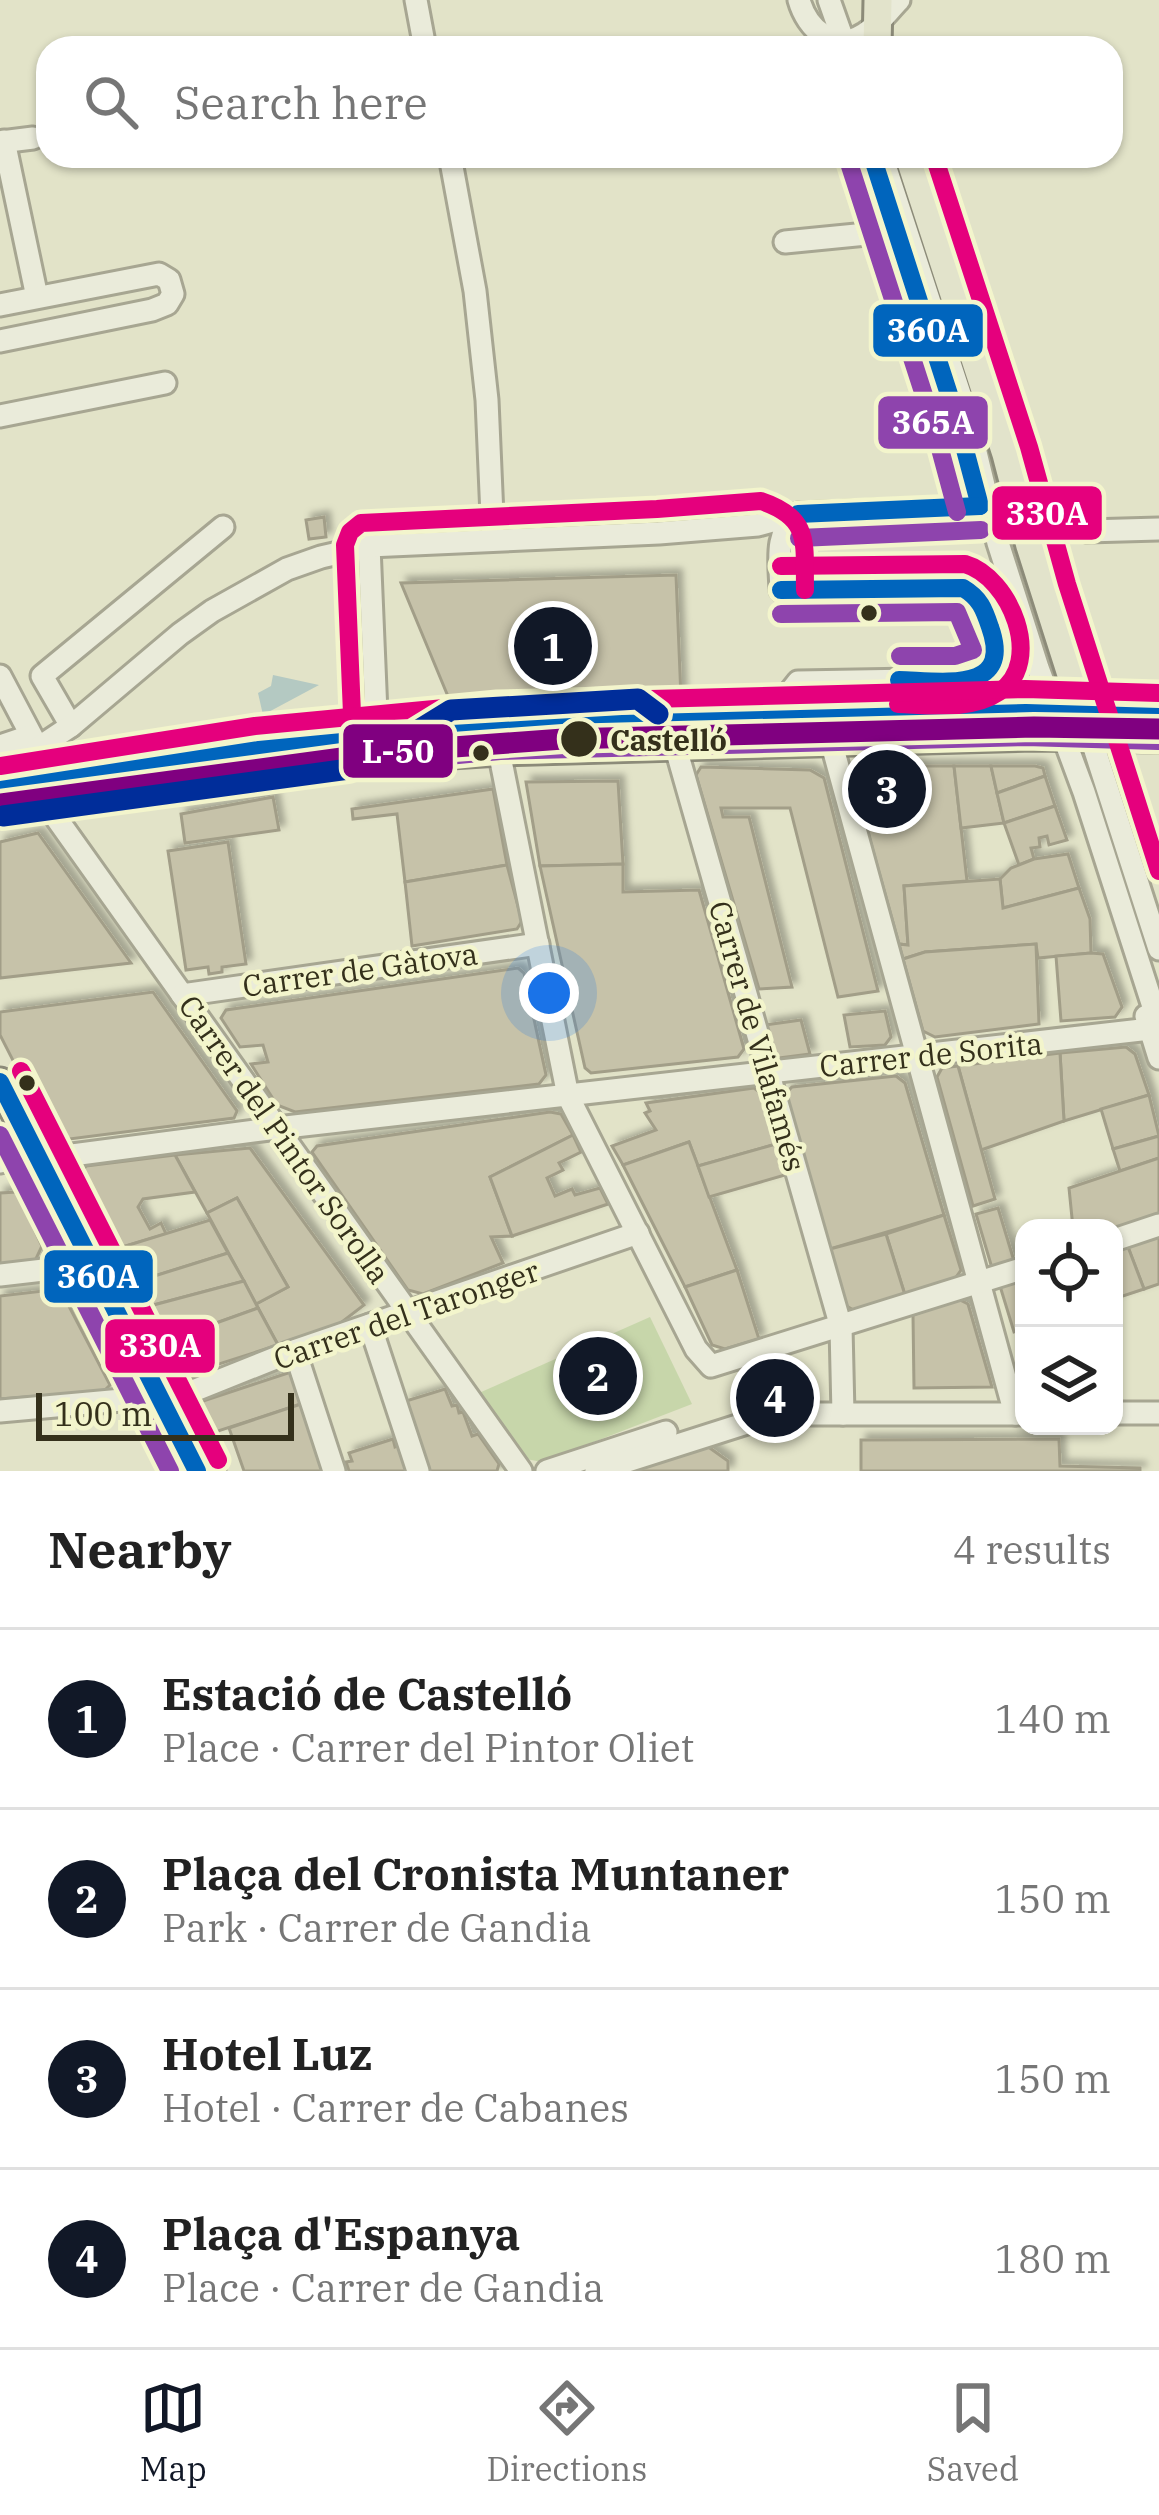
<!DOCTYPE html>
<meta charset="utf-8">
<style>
body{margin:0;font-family:"IBM Plex Serif",serif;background:#f6f6f6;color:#222}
.controls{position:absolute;right:36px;bottom:36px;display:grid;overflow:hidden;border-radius:24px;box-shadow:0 3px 9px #0004}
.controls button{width:108px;height:108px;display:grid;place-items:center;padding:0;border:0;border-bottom:3px solid #e0e0e0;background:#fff;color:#222;font:60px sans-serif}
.scale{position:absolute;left:36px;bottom:30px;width:258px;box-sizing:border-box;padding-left:12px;border:6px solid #34301b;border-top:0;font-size:33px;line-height:42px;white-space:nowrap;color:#34301b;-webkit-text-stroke:9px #f3f5cc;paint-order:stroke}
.you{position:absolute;left:549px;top:993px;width:42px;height:42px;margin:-30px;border:9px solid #fff;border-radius:50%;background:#1a73e8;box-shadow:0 0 0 18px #1a73e833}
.badge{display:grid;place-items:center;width:78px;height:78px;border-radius:50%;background:#111827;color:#fff;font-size:39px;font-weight:700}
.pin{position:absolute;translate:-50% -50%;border:6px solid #fff;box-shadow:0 3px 12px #0006}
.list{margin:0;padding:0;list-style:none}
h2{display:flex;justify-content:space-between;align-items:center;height:156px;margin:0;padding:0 48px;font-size:51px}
h2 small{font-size:39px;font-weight:400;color:#767676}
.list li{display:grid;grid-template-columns:78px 1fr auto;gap:36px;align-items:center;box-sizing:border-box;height:180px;padding:0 48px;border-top:3px solid #e0e0e0}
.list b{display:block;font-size:45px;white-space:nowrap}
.list p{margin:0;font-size:39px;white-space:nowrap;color:#767676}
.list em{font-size:39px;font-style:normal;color:#767676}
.icon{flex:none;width:66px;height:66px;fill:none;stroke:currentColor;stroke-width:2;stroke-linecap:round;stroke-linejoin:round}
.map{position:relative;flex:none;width:1159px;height:1471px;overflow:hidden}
.search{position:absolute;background:#fff;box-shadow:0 3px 9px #0004;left:36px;right:36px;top:36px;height:132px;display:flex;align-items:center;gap:30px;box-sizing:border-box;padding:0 42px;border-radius:36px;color:#767676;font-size:45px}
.sheet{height:876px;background:#fff}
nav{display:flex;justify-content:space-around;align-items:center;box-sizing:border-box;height:168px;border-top:3px solid #e0e0e0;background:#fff;font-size:33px;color:#767676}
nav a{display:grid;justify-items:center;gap:6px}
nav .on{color:#111827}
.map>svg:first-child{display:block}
.green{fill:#c7d6aa}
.water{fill:#b4c9c2}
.building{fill:#c6c2a9;stroke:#a29e88;stroke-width:3;filter:url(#shadow)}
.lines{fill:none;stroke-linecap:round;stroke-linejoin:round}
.minor-casing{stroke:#a7a692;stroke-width:27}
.major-casing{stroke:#8c8b79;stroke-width:33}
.minor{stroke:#eaebda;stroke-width:21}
.major{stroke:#e2e3cb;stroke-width:27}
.bus-1-casing{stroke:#f3f5cc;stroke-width:27}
.bus-2-casing{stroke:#f3f5cc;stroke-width:27}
.bus-3-casing{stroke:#f3f5cc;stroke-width:27}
.bus-1{stroke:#0065bd;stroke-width:18}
.bus-2{stroke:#8e44ad;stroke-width:18}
.bus-3{stroke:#e5007d;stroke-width:18}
.rail-1-casing{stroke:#f3f5cc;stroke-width:30}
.rail-2-casing{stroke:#f3f5cc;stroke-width:30}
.rail-1{stroke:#800080;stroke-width:21}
.rail-2{stroke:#002d9a;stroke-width:21}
.bus-dot{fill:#34301b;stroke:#f3f5cc;stroke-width:4.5}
.labels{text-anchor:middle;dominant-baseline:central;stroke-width:9;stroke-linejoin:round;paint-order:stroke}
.stop-label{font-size:30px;font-weight:bold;fill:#34301b;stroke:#f3f5cc;text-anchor:start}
.street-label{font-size:30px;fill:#34301b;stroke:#f3f5cc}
.line-badge{stroke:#f3f5cc;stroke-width:4.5}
.badge-label{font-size:33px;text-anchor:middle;font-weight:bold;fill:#fff}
</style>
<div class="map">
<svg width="1159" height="1471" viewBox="0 0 1159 1471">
<defs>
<filter id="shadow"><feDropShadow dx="5.5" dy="-5.5" stdDeviation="3" flood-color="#0004"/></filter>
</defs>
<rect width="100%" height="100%" fill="#e2e3c8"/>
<!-- green -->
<path class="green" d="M 650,1317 L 692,1404 L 542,1462 L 526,1459 L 479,1393 Z"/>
<!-- water -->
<path class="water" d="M 273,675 L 319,685 L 263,715 L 258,693 L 271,686 Z"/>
<!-- building -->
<g class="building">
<path d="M 324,517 L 326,537 L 309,539 L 306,520 Z"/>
<path d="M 676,575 L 681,698 L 452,706 L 401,583 Z"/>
<path d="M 867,766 L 954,766 L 967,881 L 904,886 L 908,945 L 899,944 L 853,779 L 855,772 Z"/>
<path d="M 954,766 L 991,766 L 1004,823 L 961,828 Z"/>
<path d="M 991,766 L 1035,766 L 1043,768 L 1045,776 L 997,793 Z"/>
<path d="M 701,767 L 810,770 L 824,778 L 878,991 L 838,997 L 790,808 L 721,808 L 723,817 L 749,817 L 792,987 L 759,989 L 696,775 Z"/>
<path d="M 1045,776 L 1055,806 L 1004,823 L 997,793 Z"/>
<path d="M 618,781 L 623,864 L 540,866 L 526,782 Z"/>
<path d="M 493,789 L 507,865 L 405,882 L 397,814 L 353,819 L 352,809 Z"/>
<path d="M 273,797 L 279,830 L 185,843 L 181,814 Z"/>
<path d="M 1055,806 L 1067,840 L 1049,845 L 1047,836 L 1039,838 L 1040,847 L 1031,848 L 1034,859 L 1019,865 L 1004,823 Z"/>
<path d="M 38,833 L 131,963 L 0,978 L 0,842 Z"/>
<path d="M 228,842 L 246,964 L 222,967 L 222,972 L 209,974 L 208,967 L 186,970 L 168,851 Z"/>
<path d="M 1068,854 L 1079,888 L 1003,908 L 1000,879 L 1011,868 L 1034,859 Z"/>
<path d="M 623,864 L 623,892 L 699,890 L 744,1049 L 738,1057 L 591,1073 L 585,1068 L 540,866 Z"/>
<path d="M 507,865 L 522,921 L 517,929 L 412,946 L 405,882 Z"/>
<path d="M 1000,879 L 1003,908 L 1079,888 L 1090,919 L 1091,953 L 1038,958 L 1036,944 L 925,952 L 903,959 L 899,944 L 908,945 L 904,886 Z"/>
<path d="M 1036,944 L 1039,1024 L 935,1037 L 923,1031 L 903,959 L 925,952 Z"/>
<path d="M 1091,953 L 1103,954 L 1122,1007 L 1115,1017 L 1061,1021 L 1056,956 Z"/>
<path d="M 518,968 L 524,973 L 546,1075 L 539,1084 L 295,1112 L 277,1105 L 251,1064 L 268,1062 L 263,1045 L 240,1047 L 221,1018 L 226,1010 Z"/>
<path d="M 153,992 L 237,1111 L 234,1118 L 54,1141 L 0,1035 L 0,1012 Z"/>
<path d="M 885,1011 L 891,1037 L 885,1045 L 850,1047 L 844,1015 Z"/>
<path d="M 801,1020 L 810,1054 L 779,1058 L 769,1052 L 765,1025 Z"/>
<path d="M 1126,1047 L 1135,1054 L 1149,1095 L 1064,1121 L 1060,1053 Z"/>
<path d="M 1060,1053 L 1064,1121 L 981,1150 L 958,1066 Z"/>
<path d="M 958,1066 L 995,1199 L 973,1206 L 937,1077 L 942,1068 Z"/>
<path d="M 896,1076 L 905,1083 L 944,1215 L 830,1249 L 785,1094 L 792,1087 Z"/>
<path d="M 754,1088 L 765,1096 L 776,1144 L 698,1166 L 689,1142 L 623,1165 L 612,1146 L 656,1130 L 645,1113 L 650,1111 L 646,1103 Z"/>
<path d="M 1149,1095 L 1159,1136 L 1113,1149 L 1101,1109 Z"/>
<path d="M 550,1112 L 561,1114 L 573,1135 L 490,1177 L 512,1236 L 491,1237 L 503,1263 L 423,1294 L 408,1290 L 312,1152 L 317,1146 Z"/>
<path d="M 573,1135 L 581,1152 L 559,1163 L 563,1170 L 547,1178 L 555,1196 L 572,1189 L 575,1195 L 600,1188 L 608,1204 L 512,1236 L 490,1177 Z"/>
<path d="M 1159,1136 L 1159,1158 L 1120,1171 L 1113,1149 Z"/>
<path d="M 689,1142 L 737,1270 L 685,1287 L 623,1165 Z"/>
<path d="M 776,1144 L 785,1175 L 709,1197 L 698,1166 Z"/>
<path d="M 250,1148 L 364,1305 L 338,1325 L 278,1345 L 256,1304 L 288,1287 L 237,1198 L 207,1213 L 175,1155 Z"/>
<path d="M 175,1155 L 195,1192 L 143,1199 L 138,1207 L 150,1229 L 161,1223 L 166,1234 L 116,1249 L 78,1177 L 86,1166 Z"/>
<path d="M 1159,1158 L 1159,1216 L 1114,1230 L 1073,1228 L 1069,1188 Z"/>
<path d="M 17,1192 L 42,1246 L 34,1263 L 0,1265 L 0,1193 Z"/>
<path d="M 237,1198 L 288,1287 L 256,1304 L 207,1213 Z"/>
<path d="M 998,1208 L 1014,1261 L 992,1268 L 976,1214 Z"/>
<path d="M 944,1215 L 961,1270 L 954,1280 L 905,1295 L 886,1234 Z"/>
<path d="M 210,1220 L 228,1253 L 132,1283 L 116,1249 Z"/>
<path d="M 886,1234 L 905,1295 L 855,1311 L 845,1305 L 830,1249 Z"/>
<path d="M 1159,1237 L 1159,1284 L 1144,1289 L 1128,1247 Z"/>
<path d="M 1128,1247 L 1144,1289 L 1114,1299 L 1114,1252 Z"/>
<path d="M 228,1253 L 244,1281 L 146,1307 L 132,1283 Z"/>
<path d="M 737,1270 L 759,1339 L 725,1349 L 712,1345 L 685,1287 Z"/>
<path d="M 1020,1280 L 1024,1292 L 1024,1329 L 1014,1332 L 1000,1286 Z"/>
<path d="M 244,1281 L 258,1308 L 163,1342 L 146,1307 Z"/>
<path d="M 60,1289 L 110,1385 L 104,1391 L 0,1399 L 0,1296 Z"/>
<path d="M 958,1299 L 968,1304 L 992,1387 L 914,1388 L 913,1315 Z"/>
<path d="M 258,1308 L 278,1345 L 188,1374 L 177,1369 L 163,1342 Z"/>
<path d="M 294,1371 L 304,1403 L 209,1434 L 198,1412 L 203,1401 Z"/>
<path d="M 445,1389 L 452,1406 L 457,1405 L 459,1413 L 463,1412 L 472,1436 L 478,1434 L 499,1464 L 497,1471 L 429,1471 L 406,1401 Z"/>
<path d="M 304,1403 L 328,1471 L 244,1471 L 229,1428 Z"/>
<path d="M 393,1439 L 395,1447 L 402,1444 L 411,1471 L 349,1471 L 346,1462 L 352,1461 L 349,1453 Z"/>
<path d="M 1059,1439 L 1060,1466 L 1140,1468 L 1140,1471 L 861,1471 L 861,1440 Z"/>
<path d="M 707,1446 L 728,1461 L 728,1471 L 632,1471 Z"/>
</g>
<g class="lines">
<!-- minor casing -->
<g class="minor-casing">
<g id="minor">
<path d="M 416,0 L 425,48"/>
<path d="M 799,0 C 807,29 834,53 864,34 C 878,26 888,11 899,0"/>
<path d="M 829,0 L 846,48"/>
<path d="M 4,141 L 37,297"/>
<path d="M 0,142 L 33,138"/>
<path d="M 450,156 L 475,291 L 487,400 L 493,539"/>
<path d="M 882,156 L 967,415 L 998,543 L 1038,668 L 1084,792 L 1159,1025"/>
<path d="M 785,242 L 897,231"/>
<path d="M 0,305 L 159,274 L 169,280 L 173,294 L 167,304 L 152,310 L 0,341"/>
<path d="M 0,416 L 165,383"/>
<path d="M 1025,524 L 1048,519 L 1087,531 L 1159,529"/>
<path d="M 369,546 L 377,737 L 374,748"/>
<path d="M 346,551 L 354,740 L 363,751"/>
<path d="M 0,676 L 38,748 L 37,759"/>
<path d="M 768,720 L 798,682 L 971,679 C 981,676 990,673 995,663 C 1001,651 987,609 979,599 C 973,591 972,592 963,588 L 781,590 C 780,561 774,533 798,514"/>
<path d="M 71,726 L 42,676 L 223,527"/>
<path d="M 1091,738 L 1159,949"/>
<path d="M 831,741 L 1015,1414"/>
<path d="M 675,745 L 841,1327 L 843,1414"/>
<path d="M 0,746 L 30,736"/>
<path d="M 499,751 L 568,1096 L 696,1349 L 711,1366 L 1024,1268"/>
<path d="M 0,778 L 38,748 L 71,726 L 180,634 L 212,611 L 287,569 L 321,557 L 369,546 L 659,533 L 758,525 L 798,514 L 1020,506"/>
<path d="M 55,805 L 57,819 L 521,1471"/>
<path d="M 182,995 L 538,944"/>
<path d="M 1146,1016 L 1159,1058"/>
<path d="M 0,1162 L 36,1155 L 57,1157 L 277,1128 L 1150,1029"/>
<path d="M 54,1218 L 181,1471"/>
<path d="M 1114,1240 L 1159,1225"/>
<path d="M 0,1275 L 78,1266"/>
<path d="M 113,1275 L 214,1471"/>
<path d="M 370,1325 L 418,1471"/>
<path d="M 295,1351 L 334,1471"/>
<path d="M 179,1403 L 182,1397 L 193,1391 L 288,1353 L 638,1233"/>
<path d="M 0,1411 L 144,1398"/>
<path d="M 1114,1413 L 1159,1413"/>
<path d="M 547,1471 L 666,1432"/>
<path d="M 596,1471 L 775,1414 L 1024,1414"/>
</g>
</g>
<!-- major casing -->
<g class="major-casing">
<g id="major">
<path d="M 877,48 L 878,0"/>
<path d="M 909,156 L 1006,454 L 1030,546 L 1088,728"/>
<path d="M 0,790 L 259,750 L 499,727 L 1026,713 L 1159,717"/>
<path d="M 0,813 L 261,772 L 371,759 L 499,751 L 1033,736 L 1159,738"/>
<path d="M 0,1082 L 197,1471"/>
</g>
</g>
<!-- minor -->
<use href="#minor" class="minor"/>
<!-- major -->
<use href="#major" class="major"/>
<!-- bus-1 casing -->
<g class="bus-1-casing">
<g id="bus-1">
<path d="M 872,156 L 956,416 L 980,506"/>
<path d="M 798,514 L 980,506"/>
<path d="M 781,590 L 963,588 C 980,598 984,609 990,627 C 1014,694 942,681 899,680"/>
<path d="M 0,790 L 259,750 L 499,727 L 1026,713 L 1159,717"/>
<path d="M 0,1082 L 197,1471"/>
</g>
</g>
<!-- bus-2 casing -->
<g class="bus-2-casing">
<g id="bus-2">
<path d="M 849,163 L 933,423 L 957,512"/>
<path d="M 799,538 L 981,530"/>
<path d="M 781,614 L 957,612 L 973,650 L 955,656 L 900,656"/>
<path d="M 4,814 L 262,774 L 500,751 L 1026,737 L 1158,741"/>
<path d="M 0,1135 L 170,1471"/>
</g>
</g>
<!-- bus-3 casing -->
<g class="bus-3-casing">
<g id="bus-3">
<path d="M 934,156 L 1029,447 L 1067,584 L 1159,871"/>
<path d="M 781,566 L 965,564 C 1010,577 1045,662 999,692 C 971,711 930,705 898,704"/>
<path d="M 353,738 L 345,545 L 350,532 L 361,523 L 657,509 L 761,501 C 812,518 804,544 805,590"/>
<path d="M 0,766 L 255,726 L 497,703 L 1025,689 L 1159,693"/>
<path d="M 21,1071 L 218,1460"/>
</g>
</g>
<!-- bus-1 -->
<use href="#bus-1" class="bus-1"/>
<!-- bus-2 -->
<use href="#bus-2" class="bus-2"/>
<!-- bus-3 -->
<use href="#bus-3" class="bus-3"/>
<!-- rail-1 casing -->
<g class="rail-1-casing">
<path id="rail-1" d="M 0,804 L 386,752 L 563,739 L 1034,727 L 1159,729"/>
</g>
<!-- rail-2 casing -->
<g class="rail-2-casing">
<g id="rail-2">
<path d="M 367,757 L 378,736 L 412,734 L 451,710 L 638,699 L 658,714"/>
<path d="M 3,816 L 349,769"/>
</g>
</g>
<!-- rail-1 -->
<use href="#rail-1" class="rail-1"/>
<!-- rail-2 -->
<use href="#rail-2" class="rail-2"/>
</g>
<!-- markers -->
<g class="bus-dot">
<circle cx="869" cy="613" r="10"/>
<circle cx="579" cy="739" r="20"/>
<circle cx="481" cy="753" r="10"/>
<circle cx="27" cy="1083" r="10"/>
</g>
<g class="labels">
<!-- stop labels -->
<g class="stop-label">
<text x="610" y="739">Castelló</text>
</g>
<!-- street labels -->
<g class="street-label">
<text transform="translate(360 969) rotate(-8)">Carrer de Gàtova</text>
<text transform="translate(758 1036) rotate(74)">Carrer de Vilafamés</text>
<text transform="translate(931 1054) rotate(-6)">Carrer de Sorita</text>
<text transform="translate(285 1139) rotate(55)">Carrer del Pintor Sorolla</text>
<text transform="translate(406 1314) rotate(-19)">Carrer del Taronger</text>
</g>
</g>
<g class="line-badge">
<rect x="871" y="302" width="114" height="57" rx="12" fill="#0065bd"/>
<rect x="876" y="394" width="114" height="57" rx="12" fill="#8e44ad"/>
<rect x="990" y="484" width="114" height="58" rx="12" fill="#e5007d"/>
<rect x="341" y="722" width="114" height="58" rx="12" fill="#800080"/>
<rect x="42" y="1248" width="113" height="57" rx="12" fill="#0065bd"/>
<rect x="103" y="1317" width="114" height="58" rx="12" fill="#e5007d"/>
</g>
<g class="badge-label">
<text x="928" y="342">360A</text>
<text x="933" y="434">365A</text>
<text x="1047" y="525">330A</text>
<text x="398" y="763">L-50</text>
<text x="98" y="1288">360A</text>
<text x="160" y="1357">330A</text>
</g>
</svg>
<div class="controls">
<button><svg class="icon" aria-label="locate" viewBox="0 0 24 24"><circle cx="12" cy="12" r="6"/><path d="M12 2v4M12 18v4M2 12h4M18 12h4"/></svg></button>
<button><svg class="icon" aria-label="layers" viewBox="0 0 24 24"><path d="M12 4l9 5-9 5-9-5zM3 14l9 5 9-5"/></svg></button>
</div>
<div class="scale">100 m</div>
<div class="you"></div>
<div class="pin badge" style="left:553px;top:646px">1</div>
<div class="pin badge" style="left:598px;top:1376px">2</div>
<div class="pin badge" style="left:887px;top:789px">3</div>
<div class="pin badge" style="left:775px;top:1398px">4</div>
<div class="search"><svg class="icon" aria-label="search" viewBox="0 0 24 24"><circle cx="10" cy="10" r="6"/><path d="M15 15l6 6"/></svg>Search here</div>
</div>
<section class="sheet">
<h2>Nearby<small>4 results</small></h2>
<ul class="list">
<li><span class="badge">1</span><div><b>Estació de Castelló</b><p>Place · Carrer del Pintor Oliet</p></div><em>140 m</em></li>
<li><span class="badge">2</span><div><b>Plaça del Cronista Muntaner</b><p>Park · Carrer de Gandia</p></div><em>150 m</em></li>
<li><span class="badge">3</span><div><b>Hotel Luz</b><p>Hotel · Carrer de Cabanes</p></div><em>150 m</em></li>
<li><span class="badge">4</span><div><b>Plaça d'Espanya</b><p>Place · Carrer de Gandia</p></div><em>180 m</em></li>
</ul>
</section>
<nav>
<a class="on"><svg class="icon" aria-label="map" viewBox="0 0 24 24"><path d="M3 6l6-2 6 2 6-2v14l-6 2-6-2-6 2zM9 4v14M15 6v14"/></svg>Map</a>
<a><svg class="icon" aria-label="directions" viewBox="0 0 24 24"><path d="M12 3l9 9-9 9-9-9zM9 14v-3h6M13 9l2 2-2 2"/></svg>Directions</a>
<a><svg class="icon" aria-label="saved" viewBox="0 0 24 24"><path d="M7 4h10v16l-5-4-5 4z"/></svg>Saved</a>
</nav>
